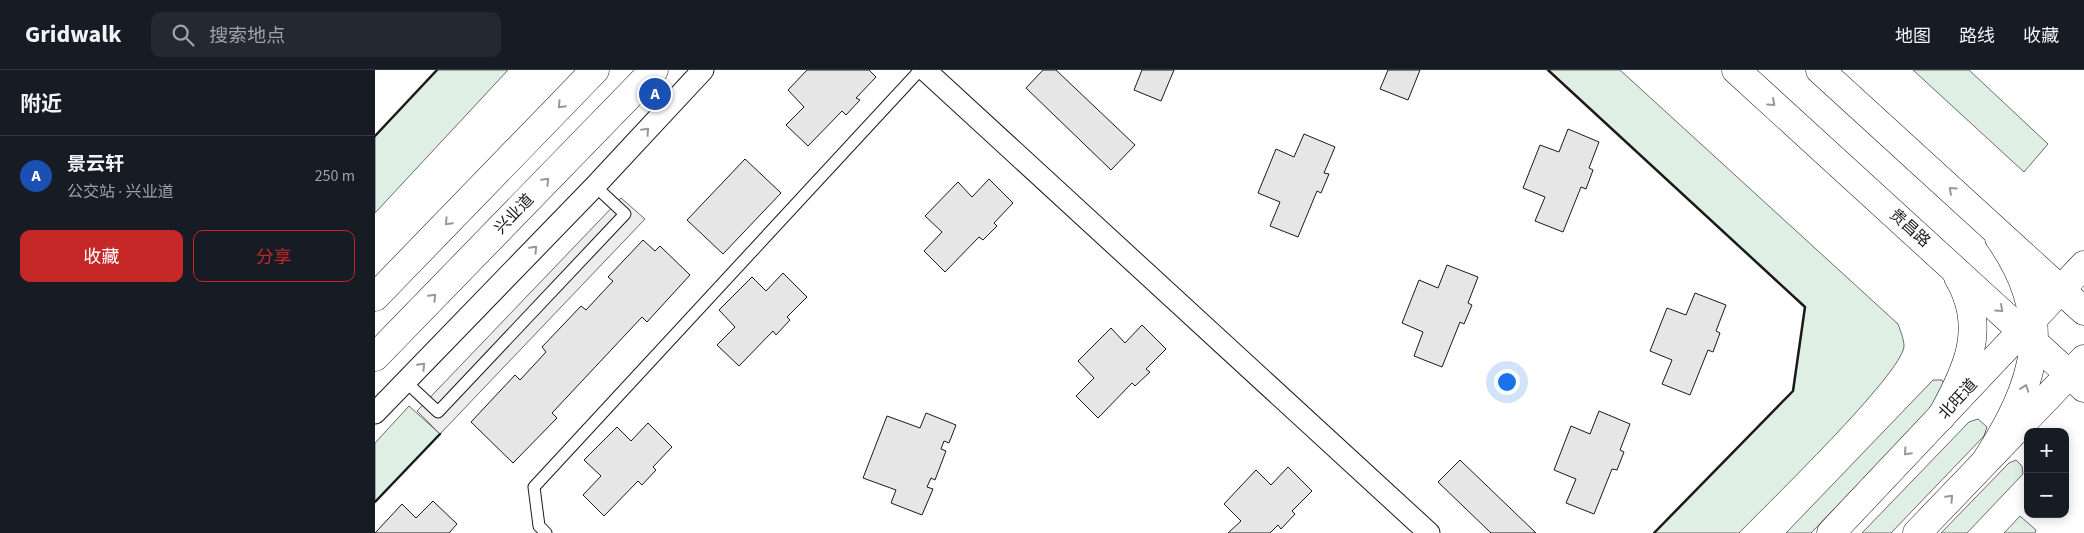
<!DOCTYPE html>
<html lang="zh">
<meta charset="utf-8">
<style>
body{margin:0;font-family:"Source Sans 3","Noto Sans SC",sans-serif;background:#242831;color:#f1f3f6}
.controls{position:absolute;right:15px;bottom:15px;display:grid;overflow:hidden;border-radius:10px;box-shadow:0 2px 12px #0003}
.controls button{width:45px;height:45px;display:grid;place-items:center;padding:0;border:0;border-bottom:1px solid #363941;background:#171b24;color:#f1f3f6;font:25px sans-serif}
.you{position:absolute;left:1131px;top:311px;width:18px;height:18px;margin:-12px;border:4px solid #fff;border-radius:50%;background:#1a73e8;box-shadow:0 0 0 8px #1a73e833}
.badge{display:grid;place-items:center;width:32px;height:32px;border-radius:50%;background:#c62828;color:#fff;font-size:16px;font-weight:700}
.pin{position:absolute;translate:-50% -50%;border:2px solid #fff;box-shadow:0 1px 5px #0006}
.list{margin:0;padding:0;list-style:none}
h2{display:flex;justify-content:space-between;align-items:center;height:65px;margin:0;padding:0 20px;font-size:21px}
h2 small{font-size:16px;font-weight:400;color:#9ea1a6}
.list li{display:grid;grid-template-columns:32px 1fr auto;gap:15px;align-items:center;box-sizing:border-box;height:80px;padding:0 20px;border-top:1px solid #363941}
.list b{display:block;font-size:19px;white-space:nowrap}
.list p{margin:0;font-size:16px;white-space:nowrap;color:#9ea1a6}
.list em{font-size:16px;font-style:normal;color:#9ea1a6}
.actions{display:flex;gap:10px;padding:15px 20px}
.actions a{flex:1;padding:11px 0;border:1px solid #c62828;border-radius:10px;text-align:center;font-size:18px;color:#c62828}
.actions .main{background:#c62828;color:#fff}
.icon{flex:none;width:28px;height:28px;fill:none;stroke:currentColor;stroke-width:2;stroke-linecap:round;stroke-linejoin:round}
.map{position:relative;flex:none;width:1709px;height:463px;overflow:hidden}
header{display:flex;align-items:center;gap:30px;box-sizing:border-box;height:70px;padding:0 25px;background:#171b24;border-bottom:1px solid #363941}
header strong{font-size:24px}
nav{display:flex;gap:28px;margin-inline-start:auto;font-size:18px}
.search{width:350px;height:45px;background:#242831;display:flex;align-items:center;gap:12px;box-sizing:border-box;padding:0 18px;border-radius:10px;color:#9ea1a6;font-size:19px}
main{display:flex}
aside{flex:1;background:#171b24}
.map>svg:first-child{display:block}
.green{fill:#e0efe3;stroke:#6a6a6a}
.parking{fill:#ededed;stroke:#6a6a6a}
.building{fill:#e6e6e6;stroke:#1a1a1a}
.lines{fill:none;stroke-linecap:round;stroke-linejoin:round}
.service-casing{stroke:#1a1a1a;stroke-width:13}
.minor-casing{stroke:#1a1a1a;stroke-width:23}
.tertiary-casing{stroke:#1a1a1a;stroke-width:29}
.secondary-casing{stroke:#1a1a1a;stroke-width:29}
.primary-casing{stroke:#1a1a1a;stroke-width:29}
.service{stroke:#fff;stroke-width:11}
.minor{stroke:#fff;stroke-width:21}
.tertiary{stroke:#fff;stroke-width:28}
.secondary{stroke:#fff;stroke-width:28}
.primary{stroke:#fff;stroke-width:28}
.wall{stroke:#1a1a1a;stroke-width:2.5}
.oneway{stroke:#989898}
.labels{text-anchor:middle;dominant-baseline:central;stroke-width:4;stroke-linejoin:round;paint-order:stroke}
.street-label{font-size:16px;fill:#1a1a1a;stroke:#fff}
</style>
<header>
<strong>Gridwalk</strong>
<div class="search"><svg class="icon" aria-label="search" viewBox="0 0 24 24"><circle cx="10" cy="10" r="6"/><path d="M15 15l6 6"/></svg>搜索地点</div>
<nav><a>地图</a><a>路线</a><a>收藏</a></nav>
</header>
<main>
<aside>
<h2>附近<small></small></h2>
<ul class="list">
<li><span class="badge" style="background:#1a4fb4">A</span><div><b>景云轩</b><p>公交站 · 兴业道</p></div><em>250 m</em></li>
</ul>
<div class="actions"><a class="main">收藏</a><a>分享</a></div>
</aside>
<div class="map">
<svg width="1709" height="463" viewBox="0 0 1709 463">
<rect width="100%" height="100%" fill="#fff"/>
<!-- green -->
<g class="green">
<path d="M 62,0 L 133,0 L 0,143 L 0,66 Z"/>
<path d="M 1173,0 L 1245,0 L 1523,254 C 1525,260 1529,269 1529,276 C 1528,303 1390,436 1364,463 L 1279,463 L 1418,321 L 1430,237 Z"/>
<path d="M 1538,0 L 1594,0 L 1673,74 L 1649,102 Z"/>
<path d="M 1558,310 L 1567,310 L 1571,318 L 1567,327 L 1436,463 L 1411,463 Z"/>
<path d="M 34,336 L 65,364 L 0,432 L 0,373 Z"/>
<path d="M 1603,349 L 1612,357 L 1609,366 L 1516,463 L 1487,463 L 1594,352 Z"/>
<path d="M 1641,390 L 1647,396 L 1648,404 L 1592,463 L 1566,463 L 1634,393 Z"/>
<path d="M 1645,446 L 1661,460 L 1660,463 L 1629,463 Z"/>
</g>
<!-- parking -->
<path class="parking" d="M 246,128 L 270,149 L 65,364 L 42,341 Z"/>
<!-- building -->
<g class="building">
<path d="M 432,0 L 494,0 L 501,7 L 481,28 L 485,30 L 471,45 L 467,41 L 433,76 L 411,55 L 429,37 L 413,20 Z"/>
<path d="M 668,0 L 681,0 L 760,75 L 736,100 L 651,18 Z"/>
<path d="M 767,0 L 799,0 L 786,31 L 759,20 Z"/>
<path d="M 1013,0 L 1045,0 L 1033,30 L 1005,19 Z"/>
<path d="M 1193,59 L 1224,72 L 1214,98 L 1218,100 L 1211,119 L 1206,117 L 1188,162 L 1160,151 L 1170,127 L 1148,118 L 1165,75 L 1184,82 Z"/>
<path d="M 929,64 L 960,77 L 949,103 L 954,104 L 946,123 L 942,121 L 923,167 L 895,156 L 905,132 L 883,123 L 901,79 L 919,87 Z"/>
<path d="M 370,89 L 406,123 L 348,184 L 312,150 Z"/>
<path d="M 614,109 L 638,133 L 619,153 L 622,156 L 608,170 L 604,167 L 570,202 L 549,181 L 567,162 L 550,146 L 583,112 L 597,127 Z"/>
<path d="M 268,170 L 280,181 L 285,176 L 315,205 L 272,252 L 267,247 L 177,343 L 182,348 L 138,393 L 96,352 L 140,305 L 145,310 L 171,282 L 167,277 L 206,236 L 211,240 L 238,211 L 233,207 Z"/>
<path d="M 1072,195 L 1103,207 L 1093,233 L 1097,235 L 1089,254 L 1085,252 L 1067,297 L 1039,286 L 1048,262 L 1027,253 L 1044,210 L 1063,218 Z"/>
<path d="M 408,203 L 432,227 L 412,247 L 415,250 L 401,265 L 398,261 L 364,296 L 342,275 L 360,257 L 344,240 L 377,207 L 391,221 Z"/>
<path d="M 1320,223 L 1351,235 L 1341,261 L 1345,263 L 1338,282 L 1333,280 L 1315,325 L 1287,314 L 1297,290 L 1275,281 L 1292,238 L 1311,245 Z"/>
<path d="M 767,255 L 791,279 L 771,299 L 775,302 L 760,316 L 757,313 L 723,348 L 701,326 L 719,308 L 703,291 L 736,258 L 750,273 Z"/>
<path d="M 1224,341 L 1255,354 L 1245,380 L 1249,382 L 1242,400 L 1237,399 L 1219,444 L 1191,433 L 1201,409 L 1179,400 L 1196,356 L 1215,364 Z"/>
<path d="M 551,343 L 581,355 L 574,373 L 569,371 L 566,379 L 571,381 L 560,410 L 556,408 L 552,417 L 558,419 L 547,445 L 516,433 L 521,420 L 488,408 L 512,346 L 545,358 Z"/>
<path d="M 273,353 L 297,377 L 278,397 L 281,400 L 267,415 L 263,411 L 229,446 L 208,425 L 226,406 L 209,390 L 242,357 L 256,371 Z"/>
<path d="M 1085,390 L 1161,463 L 1116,463 L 1063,412 Z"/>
<path d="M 913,397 L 937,421 L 917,441 L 920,444 L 906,459 L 903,455 L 895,463 L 853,463 L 866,451 L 849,434 L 881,400 L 896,415 Z"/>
<path d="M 58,431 L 82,454 L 74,463 L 0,463 L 27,434 L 41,448 Z"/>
</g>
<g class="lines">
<!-- service casing -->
<g class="service-casing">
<g id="service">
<path d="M 31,312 L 63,342 L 250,144 L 220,116"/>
<path d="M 171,463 L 164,456 L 159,417 L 545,0"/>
</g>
</g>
<!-- minor casing -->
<g class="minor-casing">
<g id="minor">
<path d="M 550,0 L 1054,463"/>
<path d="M 0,343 L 220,116 L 328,0"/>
</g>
</g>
<!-- tertiary casing -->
<g class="tertiary-casing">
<g id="tertiary">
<path d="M 1610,392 C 1661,313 1682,250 1624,168"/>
<path d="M 1456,463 L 1709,195"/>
<path d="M 1542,463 L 1709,289"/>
</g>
</g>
<!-- secondary casing -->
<g class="secondary-casing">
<g id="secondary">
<path d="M 0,227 L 220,0"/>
<path d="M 0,287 L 279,0"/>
</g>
</g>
<!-- primary casing -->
<g class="primary-casing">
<g id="primary">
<path d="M 1361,0 L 1709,318"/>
<path d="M 1445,0 L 1709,241"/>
<path d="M 1566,347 C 1592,301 1613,257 1583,207"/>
</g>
</g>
<!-- service -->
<use href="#service" class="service"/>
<!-- minor -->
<use href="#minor" class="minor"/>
<!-- tertiary -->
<use href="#tertiary" class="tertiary"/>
<!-- secondary -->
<use href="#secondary" class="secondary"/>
<!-- primary -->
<use href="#primary" class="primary"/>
<!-- wall -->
<g class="wall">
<path d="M 1173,0 L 1430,237 L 1418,321 L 1279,463"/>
<path d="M 0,66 L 62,0"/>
<path d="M 0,432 L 65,364"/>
</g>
</g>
<!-- one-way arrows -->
<defs><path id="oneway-chevron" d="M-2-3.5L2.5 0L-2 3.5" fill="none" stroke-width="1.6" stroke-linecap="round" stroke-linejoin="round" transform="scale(1.25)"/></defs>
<g class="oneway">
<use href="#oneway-chevron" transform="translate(1397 33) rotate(42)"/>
<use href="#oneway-chevron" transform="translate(186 35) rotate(134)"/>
<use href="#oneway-chevron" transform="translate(271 61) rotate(-47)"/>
<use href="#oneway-chevron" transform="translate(171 111) rotate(-46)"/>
<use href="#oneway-chevron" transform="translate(1577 120) rotate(-138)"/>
<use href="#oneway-chevron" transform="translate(73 152) rotate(134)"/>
<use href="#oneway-chevron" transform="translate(159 179) rotate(-46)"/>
<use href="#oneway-chevron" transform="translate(58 227) rotate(-46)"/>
<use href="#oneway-chevron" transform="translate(1625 239) rotate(42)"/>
<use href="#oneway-chevron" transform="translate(47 296) rotate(-46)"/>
<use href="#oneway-chevron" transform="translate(1650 318) rotate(-71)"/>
<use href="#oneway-chevron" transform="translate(1532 382) rotate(133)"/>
<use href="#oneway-chevron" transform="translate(1575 428) rotate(-46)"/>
</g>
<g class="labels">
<!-- street labels -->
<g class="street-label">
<text transform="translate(139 144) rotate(-46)">兴业道</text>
<text transform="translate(1535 158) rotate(42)">贵昌路</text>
<text transform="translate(1583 329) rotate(-47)">北旺道</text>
</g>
</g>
</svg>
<div class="controls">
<button>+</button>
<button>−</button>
</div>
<div class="you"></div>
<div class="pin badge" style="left:280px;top:24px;background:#1a4fb4">A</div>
</div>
</main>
